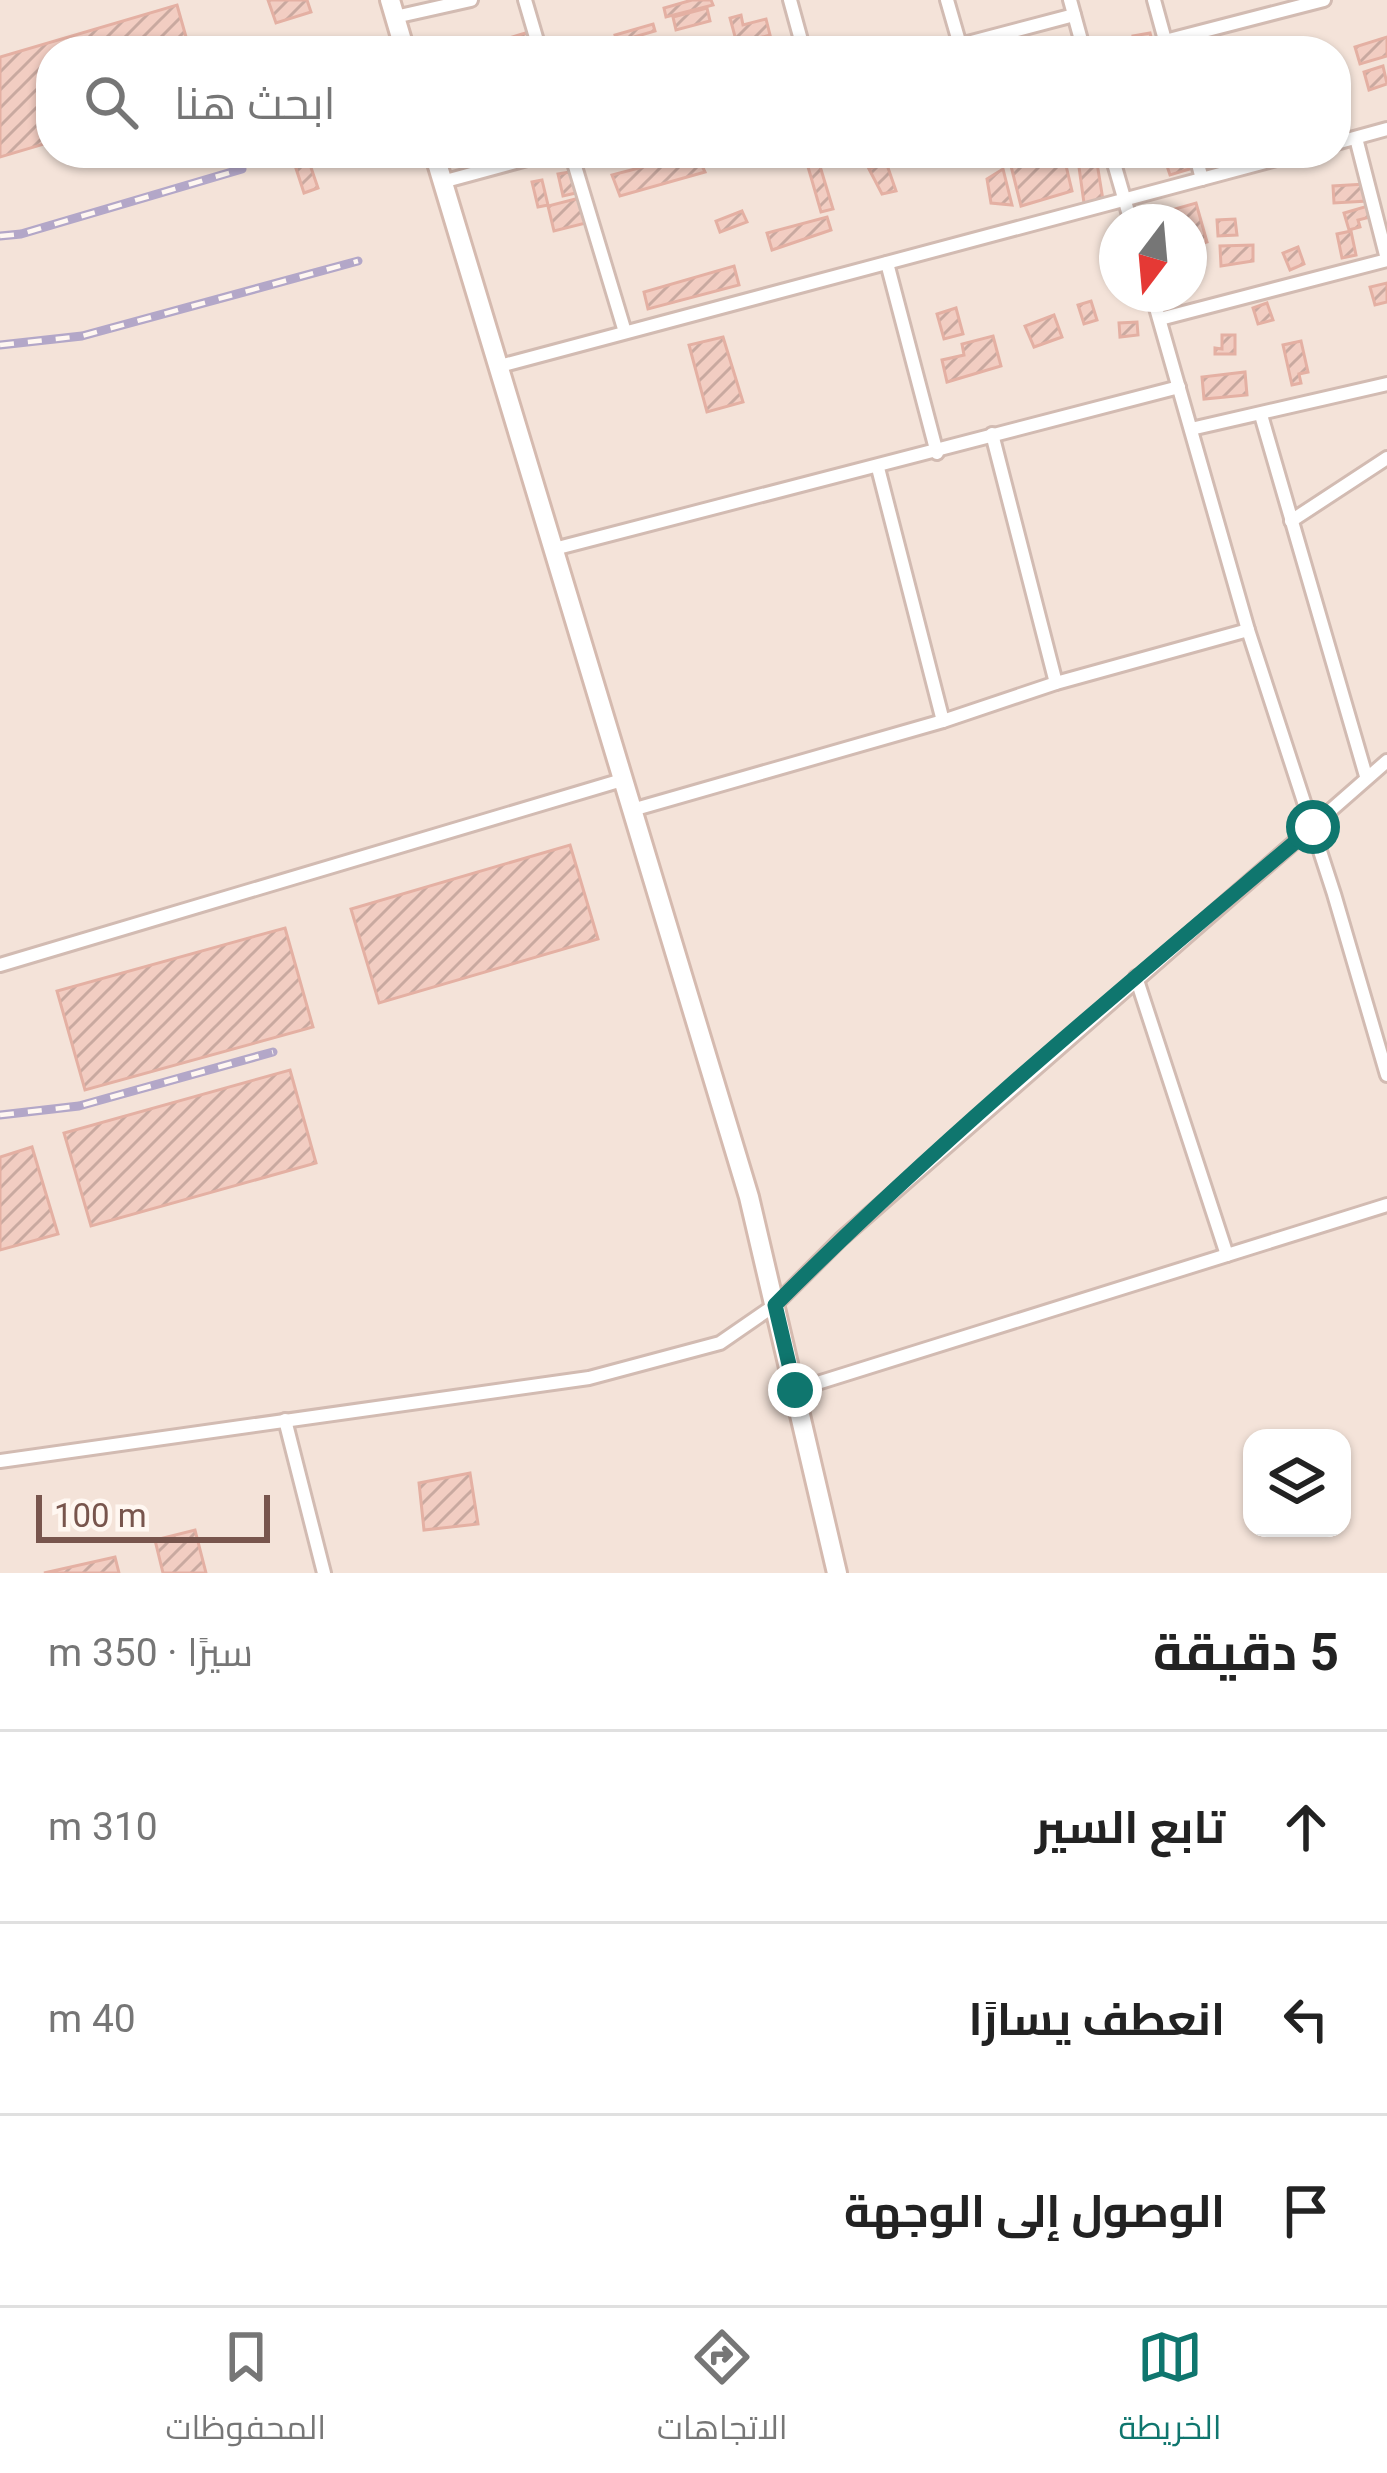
<!DOCTYPE html>
<html lang="ar">
<meta charset="utf-8">
<style>
body{margin:0;font-family:Roboto,Cairo,sans-serif;background:#f6f6f6;color:#222;direction:rtl}
.controls{position:absolute;right:36px;bottom:36px;display:grid;overflow:hidden;border-radius:24px;box-shadow:0 3px 9px #0004}
.controls button{width:108px;height:108px;display:grid;place-items:center;padding:0;border:0;border-bottom:3px solid #e0e0e0;background:#fff;color:#222;font:60px sans-serif}
.compass{position:absolute;left:1099px;top:204px;width:108px;height:108px;border-radius:50%;background:#fff;box-shadow:0 3px 9px #0004;rotate:196deg}
.scale{position:absolute;left:36px;bottom:30px;width:234px;box-sizing:border-box;padding-left:12px;border:6px solid #78554d;border-top:0;font-size:33px;line-height:42px;white-space:nowrap;color:#78554d;-webkit-text-stroke:9px #fff7f1;paint-order:stroke}
.stop{position:absolute;width:36px;height:36px;margin:-27px;border:9px solid #0f766e;border-radius:50%;background:#fff}
.stop.end{background:#0f766e;border-color:#fff;box-shadow:0 3px 12px #0008}
.list{margin:0;padding:0;list-style:none}
h2{display:flex;justify-content:space-between;align-items:center;height:156px;margin:0;padding:0 48px;font-size:51px}
h2 small{font-size:39px;font-weight:400;color:#767676}
.list li{display:grid;grid-template-columns:78px 1fr auto;gap:36px;align-items:center;box-sizing:border-box;height:192px;padding:0 48px;border-top:3px solid #e0e0e0}
.list b{display:block;font-size:45px;white-space:nowrap}
.list em{font-size:39px;font-style:normal;color:#767676}
.icon{flex:none;width:66px;height:66px;fill:none;stroke:currentColor;stroke-width:2;stroke-linecap:round;stroke-linejoin:round}
.map{position:relative;flex:none;width:1387px;height:1573px;overflow:hidden;direction:ltr}
.search{position:absolute;background:#fff;box-shadow:0 3px 9px #0004;left:36px;right:36px;top:36px;height:132px;display:flex;align-items:center;gap:30px;box-sizing:border-box;padding:0 42px;border-radius:48px;color:#767676;font-size:45px}
.sheet{height:732px;background:#fff}
nav{display:flex;justify-content:space-around;align-items:center;box-sizing:border-box;height:168px;border-top:3px solid #e0e0e0;background:#fff;font-size:33px;color:#767676}
nav a{display:grid;justify-items:center;gap:6px}
nav .on{color:#0f766e}
.map>svg:first-child{display:block}
.residential{fill:#f4e3d9;fill-rule:evenodd}
.building{fill:url(#building-hatch);stroke:#e4b0a3;stroke-width:3}
.lines{fill:none;stroke-linecap:round;stroke-linejoin:round}
.street-casing{stroke:#d2bbb2;stroke-width:18}
.secondary-casing{stroke:#d5baaf;stroke-width:24}
.street{stroke:#fff;stroke-width:12}
.secondary{stroke:#fff;stroke-width:18}
.rail-casing{stroke:#b3a7c8;stroke-width:9}
.rail{stroke:#fff7f1;stroke-width:4.5;stroke-dasharray:14;stroke-linecap:butt}
.route{stroke:#0f766e;stroke-width:15}
</style>
<div class="map">
<svg width="1387" height="1573" viewBox="0 0 1387 1573">
<defs>
<pattern id="building-hatch" width="6" height="6" patternUnits="userSpaceOnUse" patternTransform="scale(3)"><rect width="6" height="6" fill="#f2cdc2"/><path d="M-1 1l2-2M0 6l6-6M5 7l2-2" fill="none" stroke="#c9a9a0"/></pattern>
</defs>
<rect width="100%" height="100%" fill="#fdf2eb"/>
<!-- residential -->
<path class="residential" d="M 0,0 L 1387,0 L 1387,1573 L 0,1573 ZM 51,51 L 1336,51 L 1336,153 L 51,153 ZM 1117,222 L 1189,222 L 1189,294 L 1117,294 ZM 1252,1438 L 1342,1438 L 1342,1528 L 1252,1528 Z"/>
<!-- building -->
<g class="building">
<path d="M 268,0 L 307,0 L 311,12 L 276,23 Z"/>
<path d="M 692,0 L 711,0 L 713,5 L 666,17 L 664,8 Z"/>
<path d="M 177,5 L 190,51 L 51,51 L 51,142 L 0,157 L 0,57 Z"/>
<path d="M 707,8 L 710,21 L 676,30 L 673,17 Z"/>
<path d="M 741,15 L 743,25 L 766,19 L 770,35 L 737,44 L 730,18 Z"/>
<path d="M 653,24 L 655,31 L 617,42 L 615,35 Z"/>
<path d="M 529,32 L 534,51 L 494,51 L 492,43 Z"/>
<path d="M 1150,33 L 1154,48 L 1136,51 L 1133,36 Z"/>
<path d="M 1387,37 L 1387,56 L 1360,64 L 1355,47 Z"/>
<path d="M 1383,66 L 1387,84 L 1369,90 L 1364,72 Z"/>
<path d="M 291,153 L 306,153 L 318,188 L 304,193 Z"/>
<path d="M 696,153 L 705,172 L 620,196 L 612,175 Z"/>
<path d="M 804,153 L 816,153 L 833,209 L 821,212 Z"/>
<path d="M 1063,153 L 1072,191 L 1021,206 L 1011,166 Z"/>
<path d="M 1096,157 L 1103,200 L 1084,203 L 1078,160 Z"/>
<path d="M 1190,159 L 1193,168 L 1170,175 L 1167,166 Z"/>
<path d="M 886,162 L 896,191 L 882,194 L 869,169 Z"/>
<path d="M 1003,169 L 1012,205 L 991,203 L 987,179 Z"/>
<path d="M 576,171 L 580,192 L 563,196 L 558,174 Z"/>
<path d="M 542,180 L 548,205 L 538,207 L 532,182 Z"/>
<path d="M 1365,184 L 1367,201 L 1334,203 L 1333,186 Z"/>
<path d="M 579,198 L 586,223 L 554,231 L 548,206 Z"/>
<path d="M 1196,203 L 1207,242 L 1189,247 L 1189,222 L 1172,222 L 1168,211 Z"/>
<path d="M 1371,205 L 1374,216 L 1358,220 L 1360,227 L 1349,230 L 1344,213 Z"/>
<path d="M 742,211 L 747,222 L 720,232 L 716,221 Z"/>
<path d="M 827,217 L 831,230 L 772,250 L 767,233 Z"/>
<path d="M 1235,219 L 1237,235 L 1218,236 L 1217,220 Z"/>
<path d="M 1351,231 L 1356,255 L 1342,258 L 1337,234 Z"/>
<path d="M 1253,245 L 1253,261 L 1221,266 L 1220,246 Z"/>
<path d="M 1298,247 L 1304,264 L 1290,270 L 1283,253 Z"/>
<path d="M 734,266 L 739,285 L 648,309 L 644,292 Z"/>
<path d="M 1387,283 L 1387,302 L 1375,305 L 1370,287 Z"/>
<path d="M 1091,301 L 1097,320 L 1084,324 L 1078,305 Z"/>
<path d="M 1267,303 L 1273,320 L 1258,324 L 1253,308 Z"/>
<path d="M 956,308 L 963,334 L 944,339 L 937,314 Z"/>
<path d="M 1054,315 L 1062,337 L 1034,347 L 1025,326 Z"/>
<path d="M 1137,322 L 1138,335 L 1120,337 L 1119,323 Z"/>
<path d="M 1222,335 L 1235,335 L 1235,354 L 1215,354 L 1215,348 L 1222,349 Z"/>
<path d="M 993,336 L 1001,366 L 947,382 L 942,360 L 964,355 L 962,344 Z"/>
<path d="M 723,337 L 743,402 L 707,412 L 689,345 Z"/>
<path d="M 1301,341 L 1308,372 L 1299,374 L 1301,383 L 1292,385 L 1283,345 Z"/>
<path d="M 1245,372 L 1247,395 L 1204,399 L 1202,377 Z"/>
<path d="M 570,845 L 598,939 L 379,1003 L 351,909 Z"/>
<path d="M 285,928 L 313,1027 L 85,1090 L 57,991 Z"/>
<path d="M 290,1070 L 316,1163 L 91,1226 L 64,1133 Z"/>
<path d="M 32,1147 L 58,1234 L 0,1250 L 0,1157 Z"/>
<path d="M 470,1473 L 478,1524 L 424,1530 L 419,1483 Z"/>
<path d="M 195,1530 L 206,1573 L 163,1573 L 155,1540 Z"/>
<path d="M 115,1557 L 119,1573 L 44,1573 Z"/>
</g>
<g class="lines">
<!-- street casing -->
<g class="street-casing">
<g id="street">
<path d="M 525,0 L 540,51"/>
<path d="M 790,0 L 804,51"/>
<path d="M 947,0 L 960,45"/>
<path d="M 1070,0 L 1084,51"/>
<path d="M 1154,0 L 1168,51"/>
<path d="M 395,17 L 471,0"/>
<path d="M 1165,41 L 1324,0"/>
<path d="M 937,51 L 1074,15"/>
<path d="M 1356,138 L 1387,259"/>
<path d="M 1336,143 L 1387,129"/>
<path d="M 571,153 L 625,332"/>
<path d="M 1111,153 L 1131,222"/>
<path d="M 1195,153 L 1202,179"/>
<path d="M 442,182 L 549,153"/>
<path d="M 887,263 L 937,453"/>
<path d="M 1152,294 L 1248,630 L 1334,894 L 1387,1075"/>
<path d="M 1160,319 L 1387,260"/>
<path d="M 500,366 L 1299,153"/>
<path d="M 1261,415 L 1366,776"/>
<path d="M 1191,429 L 1387,384"/>
<path d="M 992,434 L 1056,683"/>
<path d="M 878,468 L 943,721"/>
<path d="M 1291,521 L 1387,458"/>
<path d="M 554,549 L 1179,387"/>
<path d="M 632,810 L 943,721 L 1056,683 L 1248,630"/>
<path d="M 0,965 L 622,780"/>
<path d="M 1136,977 L 1227,1255"/>
<path d="M 795,1390 L 1387,1205"/>
<path d="M 285,1420 L 324,1573"/>
<path d="M 0,1461 L 589,1378 L 720,1343 L 775,1305 L 841,1239 L 1387,761"/>
</g>
</g>
<!-- secondary casing -->
<g class="secondary-casing">
<g id="secondary">
<path d="M 390,0 L 405,51"/>
<path d="M 434,153 L 749,1197 L 837,1573"/>
</g>
</g>
<!-- street -->
<use href="#street" class="street"/>
<!-- secondary -->
<use href="#secondary" class="secondary"/>
<!-- rail casing -->
<g class="rail-casing">
<g id="rail">
<path d="M 0,236 L 21,234 L 242,169"/>
<path d="M 0,345 L 82,336 L 358,261"/>
<path d="M 0,1115 L 79,1106 L 273,1052"/>
</g>
</g>
<!-- rail -->
<use href="#rail" class="rail"/>
</g>
<g class="lines">
<!-- route -->
<path class="route" d="M 795,1390 L 775,1305 C 944,1135 1130,982 1313,827"/>
</g>
</svg>
<div class="controls">
<button><svg class="icon" aria-label="layers" viewBox="0 0 24 24"><path d="M12 4l9 5-9 5-9-5zM3 14l9 5 9-5"/></svg></button>
</div>
<svg class="compass" viewBox="-18 -18 36 36"><path d="M0-13l5 13h-10z" fill="#e53935"/><path d="M0 13l5-13h-10z" fill="#767676"/></svg>
<div class="scale">100 m</div>
<div class="stop" style="left:1313px;top:827px"></div>
<div class="stop end" style="left:795px;top:1390px"></div>
<div class="search"><svg class="icon" aria-label="search" viewBox="0 0 24 24"><circle cx="10" cy="10" r="6"/><path d="M15 15l6 6"/></svg>ابحث هنا</div>
</div>
<section class="sheet">
<h2>5 دقيقة<small>سيرًا · 350 m</small></h2>
<ul class="list">
<li><svg class="icon" aria-label="ahead" viewBox="0 0 24 24"><path d="M12 20V5M6 11l6-6 6 6"/></svg><div><b>تابع السير</b></div><em>310 m</em></li>
<li><svg class="icon" aria-label="left" viewBox="0 0 24 24"><path d="M17 20v-9H6M10 6l-5 5 5 5"/></svg><div><b>انعطف يسارًا</b></div><em>40 m</em></li>
<li><svg class="icon" aria-label="arrive" viewBox="0 0 24 24"><path d="M6 21V4h12l-3 4 3 4H6"/></svg><div><b>الوصول إلى الوجهة</b></div></li>
</ul>
</section>
<nav>
<a class="on"><svg class="icon" aria-label="map" viewBox="0 0 24 24"><path d="M3 6l6-2 6 2 6-2v14l-6 2-6-2-6 2zM9 4v14M15 6v14"/></svg>الخريطة</a>
<a><svg class="icon" aria-label="directions" viewBox="0 0 24 24"><path d="M12 3l9 9-9 9-9-9zM9 14v-3h6M13 9l2 2-2 2"/></svg>الاتجاهات</a>
<a><svg class="icon" aria-label="saved" viewBox="0 0 24 24"><path d="M7 4h10v16l-5-4-5 4z"/></svg>المحفوظات</a>
</nav>
